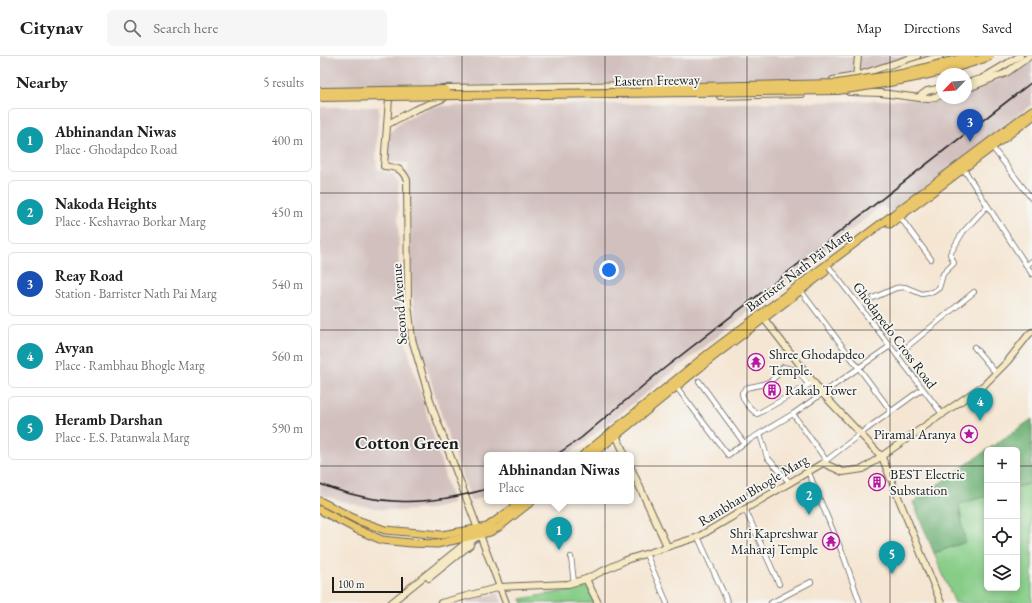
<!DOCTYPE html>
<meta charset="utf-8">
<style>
body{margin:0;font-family:"EB Garamond",serif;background:#f6f6f6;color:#202124}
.controls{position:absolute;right:12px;bottom:12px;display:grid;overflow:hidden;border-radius:6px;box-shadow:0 2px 6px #0003}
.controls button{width:36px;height:36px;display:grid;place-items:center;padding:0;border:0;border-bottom:1px solid #e0e0e0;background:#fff;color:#202124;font:20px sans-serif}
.compass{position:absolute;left:616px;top:12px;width:36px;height:36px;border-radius:50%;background:#fff;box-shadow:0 2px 6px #0003;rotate:245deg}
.scale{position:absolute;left:12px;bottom:10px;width:71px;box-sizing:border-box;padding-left:4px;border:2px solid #1c1c1c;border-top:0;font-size:11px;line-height:14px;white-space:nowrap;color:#1c1c1c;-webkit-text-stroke:3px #f6f6f2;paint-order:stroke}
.you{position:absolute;left:289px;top:214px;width:14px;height:14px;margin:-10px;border:3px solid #fff;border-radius:50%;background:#1a73e8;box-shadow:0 0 0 6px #1a73e833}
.badge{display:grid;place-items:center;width:26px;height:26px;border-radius:50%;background:#db2777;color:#fff;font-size:13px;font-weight:700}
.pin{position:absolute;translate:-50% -33px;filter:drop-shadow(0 1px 2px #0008)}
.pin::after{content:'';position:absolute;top:21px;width:14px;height:12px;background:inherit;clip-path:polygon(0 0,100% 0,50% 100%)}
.popup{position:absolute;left:164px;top:396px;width:150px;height:52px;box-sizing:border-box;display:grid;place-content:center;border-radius:6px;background:#fff;filter:drop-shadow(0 1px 3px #0005);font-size:13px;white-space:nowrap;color:#757577}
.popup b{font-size:15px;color:#202124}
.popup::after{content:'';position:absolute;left:50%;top:100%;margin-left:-8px;border:8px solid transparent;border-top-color:#fff}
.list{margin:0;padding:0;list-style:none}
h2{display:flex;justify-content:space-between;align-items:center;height:52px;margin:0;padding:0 16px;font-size:17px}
h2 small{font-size:13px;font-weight:400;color:#757577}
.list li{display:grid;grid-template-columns:26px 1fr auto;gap:12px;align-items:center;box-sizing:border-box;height:64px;margin:0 8px 8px;padding:0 8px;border:1px solid #e0e0e0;border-radius:6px}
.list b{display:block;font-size:15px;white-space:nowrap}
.list p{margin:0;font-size:13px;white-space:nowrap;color:#757577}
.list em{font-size:13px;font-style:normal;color:#757577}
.icon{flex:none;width:22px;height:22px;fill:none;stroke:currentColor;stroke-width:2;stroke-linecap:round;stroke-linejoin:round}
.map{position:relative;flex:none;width:712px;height:547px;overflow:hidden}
header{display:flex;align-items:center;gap:24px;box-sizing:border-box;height:56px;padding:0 20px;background:#fff;border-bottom:1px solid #e0e0e0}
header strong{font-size:19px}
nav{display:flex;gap:22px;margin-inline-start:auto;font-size:14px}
.search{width:280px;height:36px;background:#f6f6f6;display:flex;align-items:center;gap:10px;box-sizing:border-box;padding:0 14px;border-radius:6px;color:#757577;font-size:15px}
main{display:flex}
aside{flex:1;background:#fff}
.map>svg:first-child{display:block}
.industrial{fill:#d1c0bd}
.green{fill:#87cd88;stroke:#527452}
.forest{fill:#6db074;stroke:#446648}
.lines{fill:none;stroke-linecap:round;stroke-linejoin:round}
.street-casing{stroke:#68635c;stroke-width:6}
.secondary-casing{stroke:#68635c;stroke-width:8}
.primary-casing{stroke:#68635c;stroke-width:9}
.street{stroke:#fff;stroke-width:4.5}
.secondary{stroke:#f7e9c3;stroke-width:6}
.primary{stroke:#eac769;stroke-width:7}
.rail{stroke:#1c1c1c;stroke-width:1.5}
.highway-bridge-casing{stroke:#68635c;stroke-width:10;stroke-linecap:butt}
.highway-bridge{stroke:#eac769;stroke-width:8}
.grid{fill:none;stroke:#1c1c1c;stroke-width:1;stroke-opacity:0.55}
.labels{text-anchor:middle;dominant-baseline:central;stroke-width:3.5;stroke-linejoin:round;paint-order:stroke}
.street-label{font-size:14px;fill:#1c1c1c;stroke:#f6f6f2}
.poi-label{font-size:14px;fill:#1c1c1c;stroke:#f6f6f2;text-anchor:start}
.district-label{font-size:18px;font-weight:bold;fill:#1c1c1c;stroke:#f6f6f2}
</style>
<header>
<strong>Citynav</strong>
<div class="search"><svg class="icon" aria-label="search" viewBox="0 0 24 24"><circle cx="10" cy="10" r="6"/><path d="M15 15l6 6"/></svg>Search here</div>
<nav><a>Map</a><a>Directions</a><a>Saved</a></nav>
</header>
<main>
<aside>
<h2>Nearby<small>5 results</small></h2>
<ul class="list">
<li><span class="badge" style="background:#0f9aa8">1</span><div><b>Abhinandan Niwas</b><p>Place · Ghodapdeo Road</p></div><em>400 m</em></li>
<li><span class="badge" style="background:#0f9aa8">2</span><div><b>Nakoda Heights</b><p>Place · Keshavrao Borkar Marg</p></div><em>450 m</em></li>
<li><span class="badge" style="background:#1a4fb4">3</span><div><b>Reay Road</b><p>Station · Barrister Nath Pai Marg</p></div><em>540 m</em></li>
<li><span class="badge" style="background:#0f9aa8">4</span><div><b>Avyan</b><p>Place · Rambhau Bhogle Marg</p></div><em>560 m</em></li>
<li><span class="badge" style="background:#0f9aa8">5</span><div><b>Heramb Darshan</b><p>Place · E.S. Patanwala Marg</p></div><em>590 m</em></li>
</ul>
</aside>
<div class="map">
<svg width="712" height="547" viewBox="0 0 712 547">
<rect width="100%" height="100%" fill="#f6f6f2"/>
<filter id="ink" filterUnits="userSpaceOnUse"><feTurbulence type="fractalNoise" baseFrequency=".025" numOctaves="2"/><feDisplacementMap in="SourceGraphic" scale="8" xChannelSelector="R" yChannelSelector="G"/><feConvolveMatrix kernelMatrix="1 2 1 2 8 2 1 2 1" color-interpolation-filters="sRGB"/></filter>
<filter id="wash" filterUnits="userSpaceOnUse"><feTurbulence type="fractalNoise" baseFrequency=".012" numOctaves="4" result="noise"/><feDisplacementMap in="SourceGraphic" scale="16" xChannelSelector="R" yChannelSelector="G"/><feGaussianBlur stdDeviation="0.9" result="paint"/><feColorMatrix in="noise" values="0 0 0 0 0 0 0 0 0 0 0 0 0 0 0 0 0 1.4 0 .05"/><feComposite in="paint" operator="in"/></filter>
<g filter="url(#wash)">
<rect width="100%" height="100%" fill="#f5e6d3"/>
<!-- industrial -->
<g class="industrial">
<path d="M 0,0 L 635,0 L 577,16 L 515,26 L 0,33 Z"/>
<path d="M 712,3 L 712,48 L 571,159 L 563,149 L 248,399 L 167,399 L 167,440 L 150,445 L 148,436 L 125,371 L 101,292 L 92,238 L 88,107 L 71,106 L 68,102 L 70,76 L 81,66 L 111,50 L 493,46 L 646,42 L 646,37 L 656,34 L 690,18 Z"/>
<path d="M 0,51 L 59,51 L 56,103 L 57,113 L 73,118 L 78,125 L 79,254 L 85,284 L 133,448 L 111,453 L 78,455 L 60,453 L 24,446 L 0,438 Z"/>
<path d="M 178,537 L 182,547 L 134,547 Z"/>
</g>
<!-- green -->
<g class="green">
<path d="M 712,427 L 712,547 L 635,547 L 614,497 L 645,486 L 639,448 L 667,440 L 667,532 L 697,532 L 697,431 Z"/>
<path d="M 268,531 L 277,547 L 203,547 L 201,543 Z"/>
</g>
<!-- forest -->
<g class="forest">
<path d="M 712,363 L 712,427 L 697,431 L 697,394 L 667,394 Z"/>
<path d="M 667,394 L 667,440 L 639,448 L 645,486 L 614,497 L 593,446 Z"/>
</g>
</g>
<g filter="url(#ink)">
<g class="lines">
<!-- street casing -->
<g class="street-casing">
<g id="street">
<path d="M 672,91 L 712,143"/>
<path d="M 643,112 L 712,218"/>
<path d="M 580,161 L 611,203"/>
<path d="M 706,210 L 712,205"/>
<path d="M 510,212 L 623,359"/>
<path d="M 481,235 L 571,355"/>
<path d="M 553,242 L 576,232 L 585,231 L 602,238 L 613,236 L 619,232 L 623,218 L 634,207 L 630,198 L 643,176 L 667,150"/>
<path d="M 654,291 L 676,317"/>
<path d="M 577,299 L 654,236"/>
<path d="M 379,325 L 424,387"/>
<path d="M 355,329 L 408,399 L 424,387 L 473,358 L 570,290"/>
<path d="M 488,329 C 480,315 478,314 463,311 C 459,315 458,319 454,322 C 446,330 435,329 426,332 L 422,337 C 423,346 430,352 437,358 L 439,357 L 490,328 L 493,326"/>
<path d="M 473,358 L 506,404"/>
<path d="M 440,378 L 447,401 L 470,427"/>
<path d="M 503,407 L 540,378 L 602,333"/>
<path d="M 488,415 L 524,501 L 540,547"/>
<path d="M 425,453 L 459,528"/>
<path d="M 378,481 L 408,547"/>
<path d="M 326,498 L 347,547"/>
<path d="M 251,501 L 254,527"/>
<path d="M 451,547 L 491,526"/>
</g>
</g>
<!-- secondary casing -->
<g class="secondary-casing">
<g id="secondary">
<path d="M 563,18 L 620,0"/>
<path d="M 536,22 L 538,0"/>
<path d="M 513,24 L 536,20 L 597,0"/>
<path d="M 646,27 L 661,23 L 700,0"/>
<path d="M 122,32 L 330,29"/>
<path d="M 646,33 L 686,17 L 710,0"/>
<path d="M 529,36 L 561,37 L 608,43 L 622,39"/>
<path d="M 400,40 L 482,38"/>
<path d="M 599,41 L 607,35 L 622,32"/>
<path d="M 69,43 L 64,110 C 76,112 81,111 87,124 L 88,247 L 92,283 L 113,354 L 158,473"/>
<path d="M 68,68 L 94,54 L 124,42"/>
<path d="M 441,259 L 502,337 L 562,401 L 621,547"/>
<path d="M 295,377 L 305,399"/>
<path d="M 311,412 L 347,490"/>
<path d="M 109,522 L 150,489 L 151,485"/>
<path d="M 266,523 L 278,547"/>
<path d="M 71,547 L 147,486 L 151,485 L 160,479 L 186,547"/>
<path d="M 121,547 L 180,531 L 248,528 L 266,523 L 306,504 L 378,481 L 503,407 L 523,416 L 543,413 L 664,329 L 687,306 L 709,278 L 712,276"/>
</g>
</g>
<!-- primary casing -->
<g class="primary-casing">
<g id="primary">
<path d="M 570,168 L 712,61"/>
<path d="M 263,399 L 389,297 L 712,54"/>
<path d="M 272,399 L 393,301 L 505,216"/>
<path d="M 0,445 L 37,464 L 65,474 L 122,479 L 167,471 L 203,445"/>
<path d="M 0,454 L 36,473 L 62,484 L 91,487 L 117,488 L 170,476 L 179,471 L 212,445"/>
</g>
</g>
<!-- street -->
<use href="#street" class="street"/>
<!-- secondary -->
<use href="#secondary" class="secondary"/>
<!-- primary -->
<use href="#primary" class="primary"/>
<!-- rail -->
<g class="rail">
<path d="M 236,399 L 261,382 L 337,318 L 712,26"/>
<path d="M 0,428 C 60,451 106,450 167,433"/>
</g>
<!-- highway-bridge casing -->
<g class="highway-bridge-casing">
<g id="highway-bridge">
<path d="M 325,32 L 517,28 L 582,18 L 651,0"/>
<path d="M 0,36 L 125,34"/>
<path d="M 0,41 L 518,34 C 570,27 621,18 670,0"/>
</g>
</g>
<!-- highway-bridge -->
<use href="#highway-bridge" class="highway-bridge"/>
</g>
</g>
<!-- grid -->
<path class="grid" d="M 142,0 L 142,547M 285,0 L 285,547M 427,0 L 427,547M 570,0 L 570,547M 0,137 L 712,137M 0,274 L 712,274M 0,410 L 667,410M 697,410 L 712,410"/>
<!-- icons -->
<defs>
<g id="temple-ring" transform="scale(0.9)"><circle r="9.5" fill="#f6f6f2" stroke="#b5179e" stroke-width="1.5"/><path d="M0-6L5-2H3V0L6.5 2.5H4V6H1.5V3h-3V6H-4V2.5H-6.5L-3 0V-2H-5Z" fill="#b5179e"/></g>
<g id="building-ring" transform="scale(0.9)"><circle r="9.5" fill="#f6f6f2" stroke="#b5179e" stroke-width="1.5"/><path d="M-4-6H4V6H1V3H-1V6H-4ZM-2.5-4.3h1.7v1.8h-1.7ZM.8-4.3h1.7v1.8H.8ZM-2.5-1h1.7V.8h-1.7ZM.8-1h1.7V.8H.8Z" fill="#b5179e"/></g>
<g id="sight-ring" transform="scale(0.9)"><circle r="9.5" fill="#f6f6f2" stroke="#b5179e" stroke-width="1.5"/><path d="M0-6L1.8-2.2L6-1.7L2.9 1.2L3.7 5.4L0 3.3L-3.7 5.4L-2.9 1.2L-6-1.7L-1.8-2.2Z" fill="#b5179e"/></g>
</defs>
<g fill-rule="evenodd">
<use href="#temple-ring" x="436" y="306"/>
<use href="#building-ring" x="452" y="334"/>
<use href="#sight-ring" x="649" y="378"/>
<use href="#building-ring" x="557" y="426"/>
<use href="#temple-ring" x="511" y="485"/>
</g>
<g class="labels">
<!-- street labels -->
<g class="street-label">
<text transform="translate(337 24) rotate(-1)">Eastern Freeway</text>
<text transform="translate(478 214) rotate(-37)">Barrister Nath Pai Marg</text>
<text transform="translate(79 248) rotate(-94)">Second Avenue</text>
<text transform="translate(575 279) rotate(53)">Ghodapedo Cross Road</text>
<text transform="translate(433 434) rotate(-31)">Rambhau Bhogle Marg</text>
</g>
<!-- poi labels -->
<g class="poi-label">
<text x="449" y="298">Shree Ghodapdeo<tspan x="449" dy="16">Temple.</tspan></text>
<text x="465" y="334">Rakab Tower</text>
<text x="636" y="378" text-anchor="end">Piramal Aranya</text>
<text x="570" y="418">BEST Electric<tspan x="570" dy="16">Substation</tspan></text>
<text x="498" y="477" text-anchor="end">Shri Kapreshwar<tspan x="498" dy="16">Maharaj Temple</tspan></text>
</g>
<!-- district labels -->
<g class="district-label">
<text x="87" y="386">Cotton Green</text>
</g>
</g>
</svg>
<div class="controls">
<button>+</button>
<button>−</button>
<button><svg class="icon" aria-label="locate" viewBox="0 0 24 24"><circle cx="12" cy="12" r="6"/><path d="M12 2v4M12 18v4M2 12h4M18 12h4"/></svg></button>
<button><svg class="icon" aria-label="layers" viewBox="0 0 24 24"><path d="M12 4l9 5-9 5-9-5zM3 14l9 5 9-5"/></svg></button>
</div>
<svg class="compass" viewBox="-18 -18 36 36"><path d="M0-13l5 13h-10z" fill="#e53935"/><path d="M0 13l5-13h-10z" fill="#757577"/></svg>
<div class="scale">100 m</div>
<div class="you"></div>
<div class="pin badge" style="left:239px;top:494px;background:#0f9aa8">1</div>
<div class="popup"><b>Abhinandan Niwas</b>Place</div>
<div class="pin badge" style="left:489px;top:459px;background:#0f9aa8">2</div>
<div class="pin badge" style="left:650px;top:86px;background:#1a4fb4">3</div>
<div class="pin badge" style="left:660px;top:365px;background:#0f9aa8">4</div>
<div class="pin badge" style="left:572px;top:518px;background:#0f9aa8">5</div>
</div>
</main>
